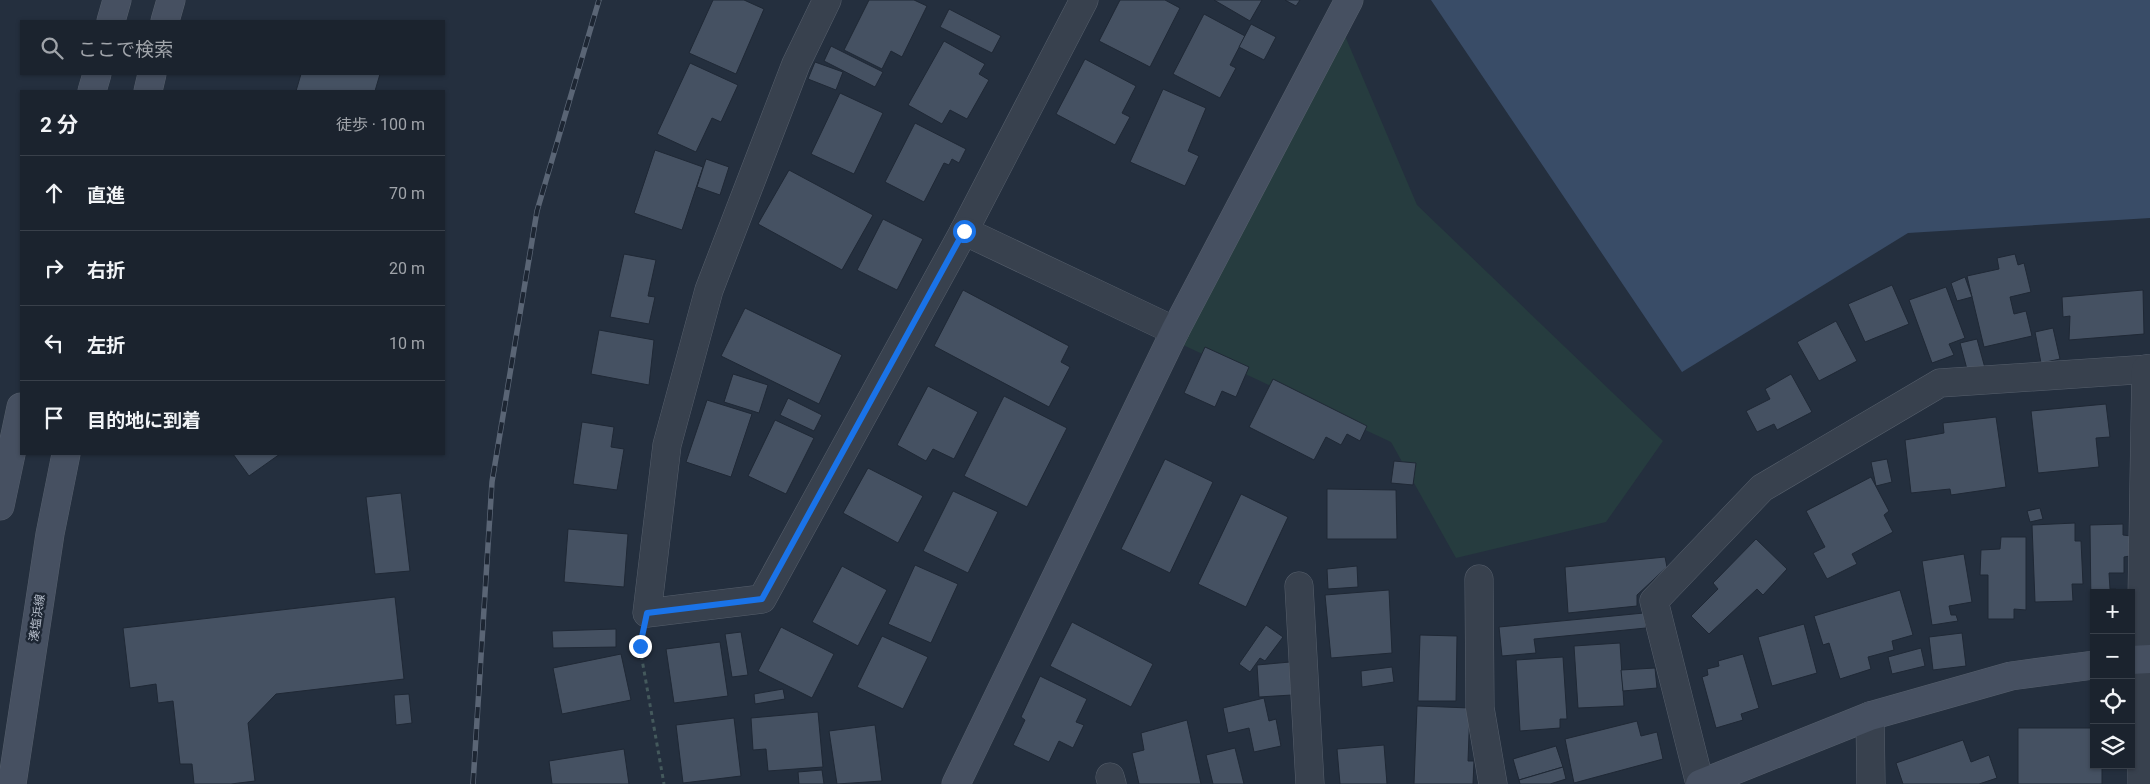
<!DOCTYPE html>
<html lang="ja">
<meta charset="utf-8">
<style>
body{margin:0;font-family:Roboto,"Noto Sans JP",sans-serif;background:#242b36;color:#f1f3f6}
.controls{position:absolute;right:15px;bottom:15px;display:grid;overflow:hidden;border-radius:0px;box-shadow:0 1px 4px #0004}
.controls button{width:45px;height:45px;display:grid;place-items:center;padding:0;border:0;border-bottom:1px solid #39404a;background:#1b232e;color:#f1f3f6;font:25px sans-serif}
.stop{position:absolute;width:15px;height:15px;margin:-11px;border:4px solid #1a73e8;border-radius:50%;background:#fff}
.stop.end{background:#1a73e8;border-color:#fff;box-shadow:0 1px 5px #0008}
.list{margin:0;padding:0;list-style:none}
h2{display:flex;justify-content:space-between;align-items:center;height:65px;margin:0;padding:0 20px;font-size:21px}
h2 small{font-size:16px;font-weight:400;color:#a0a4aa}
.list li{display:grid;grid-template-columns:32px 1fr auto;gap:15px;align-items:center;box-sizing:border-box;height:75px;padding:0 20px;border-top:1px solid #39404a}
.list b{display:block;font-size:19px;white-space:nowrap}
.list em{font-size:16px;font-style:normal;color:#a0a4aa}
.icon{flex:none;width:28px;height:28px;fill:none;stroke:currentColor;stroke-width:2;stroke-linecap:round;stroke-linejoin:round}
.map{position:relative;flex:none;width:2150px;height:784px;overflow:hidden}
.search{position:absolute;background:#1b232e;box-shadow:0 1px 4px #0004;left:20px;top:20px;width:425px;height:55px;display:flex;align-items:center;gap:12px;box-sizing:border-box;padding:0 18px;border-radius:0px;color:#a0a4aa;font-size:19px}
.panel{position:absolute;background:#1b232e;box-shadow:0 1px 4px #0004;left:20px;top:90px;width:425px;height:365px;border-radius:0px}
.map>svg:first-child{display:block}
.green{fill:#263c3f}
.water{fill:#394c67}
.building{fill:#455162;stroke:#1f2835}
.lines{fill:none;stroke-linecap:round;stroke-linejoin:round}
.street-casing{stroke:#565f6c;stroke-width:29}
.secondary-casing{stroke:#565f6c;stroke-width:29}
.path{stroke:#44595c;stroke-width:3;stroke-dasharray:4 4;stroke-linecap:butt}
.street{stroke:#38414e;stroke-width:28}
.secondary{stroke:#465061;stroke-width:28}
.rail-casing{stroke:#5a6575;stroke-width:5.5}
.rail{stroke:#1d2633;stroke-width:4;stroke-dasharray:11;stroke-linecap:butt}
.route{stroke:#1a73e8;stroke-width:6}
.labels{text-anchor:middle;dominant-baseline:central;stroke-width:5;stroke-linejoin:round;paint-order:stroke}
.street-label{font-size:12px;fill:#b4bcc9;stroke:#1d2633}
</style>
<div class="map">
<svg width="2150" height="784" viewBox="0 0 2150 784">
<rect width="100%" height="100%" fill="#242f3e"/>
<!-- green -->
<path class="green" d="M 1334,10 L 1417,205 L 1663,441 L 1606,522 L 1456,558 L 1391,442 L 1166,337 Z"/>
<!-- water -->
<path class="water" d="M 1431,0 L 2150,0 L 2150,218 L 1908,233 L 1682,372 Z"/>
<!-- building -->
<g class="building">
<path d="M 713,0 L 744,0 L 764,9 L 736,74 L 689,53 Z"/>
<path d="M 869,0 L 914,0 L 927,6 L 902,57 L 891,51 L 882,69 L 844,50 Z"/>
<path d="M 1120,0 L 1165,0 L 1180,8 L 1150,67 L 1099,41 Z"/>
<path d="M 1214,0 L 1262,0 L 1250,21 Z"/>
<path d="M 1285,0 L 1300,0 L 1296,6 Z"/>
<path d="M 949,9 L 1001,36 L 992,53 L 940,27 Z"/>
<path d="M 1204,14 L 1245,36 L 1230,65 L 1236,68 L 1220,98 L 1173,74 Z"/>
<path d="M 1251,24 L 1276,37 L 1264,60 L 1239,47 Z"/>
<path d="M 944,41 L 985,64 L 979,74 L 989,80 L 967,119 L 950,110 L 942,124 L 908,105 Z"/>
<path d="M 831,46 L 883,72 L 875,87 L 824,61 Z"/>
<path d="M 1085,59 L 1136,86 L 1122,113 L 1130,117 L 1115,145 L 1056,114 Z"/>
<path d="M 815,62 L 843,72 L 836,90 L 808,79 Z"/>
<path d="M 690,63 L 738,85 L 721,122 L 712,118 L 696,152 L 657,134 Z"/>
<path d="M 301,74 L 380,74 L 375,91 L 296,91 Z"/>
<path d="M 1163,89 L 1206,108 L 1188,151 L 1199,156 L 1185,186 L 1130,162 Z"/>
<path d="M 840,93 L 883,113 L 854,174 L 811,154 Z"/>
<path d="M 915,123 L 966,149 L 959,163 L 952,159 L 949,165 L 944,163 L 924,202 L 885,182 Z"/>
<path d="M 655,150 L 703,167 L 682,230 L 634,213 Z"/>
<path d="M 706,159 L 729,167 L 720,195 L 697,187 Z"/>
<path d="M 789,170 L 873,215 L 842,270 L 758,224 Z"/>
<path d="M 883,219 L 923,239 L 897,290 L 857,270 Z"/>
<path d="M 624,254 L 656,260 L 648,296 L 655,297 L 649,324 L 610,317 Z"/>
<path d="M 2015,254 L 2018,265 L 2024,263 L 2031,292 L 2010,297 L 2014,314 L 2026,311 L 2032,336 L 1984,347 L 1967,276 L 1999,269 L 1997,258 Z"/>
<path d="M 1965,277 L 1972,297 L 1957,301 L 1951,283 Z"/>
<path d="M 1892,285 L 1909,324 L 1865,342 L 1848,304 Z"/>
<path d="M 1946,287 L 1965,338 L 1949,344 L 1954,355 L 1932,363 L 1909,300 Z"/>
<path d="M 963,290 L 1069,346 L 1061,362 L 1070,367 L 1049,407 L 934,346 Z"/>
<path d="M 2143,290 L 2144,334 L 2069,340 L 2070,316 L 2063,317 L 2062,297 Z"/>
<path d="M 745,308 L 842,355 L 819,404 L 721,356 Z"/>
<path d="M 1836,321 L 1857,361 L 1819,381 L 1797,342 Z"/>
<path d="M 2053,328 L 2060,359 L 2041,363 L 2035,332 Z"/>
<path d="M 599,330 L 654,340 L 649,385 L 591,374 Z"/>
<path d="M 1977,339 L 1985,368 L 1968,373 L 1960,343 Z"/>
<path d="M 1205,347 L 1249,367 L 1236,397 L 1222,391 L 1215,407 L 1184,393 Z"/>
<path d="M 733,374 L 768,385 L 759,413 L 724,402 Z"/>
<path d="M 1791,374 L 1812,412 L 1777,430 L 1774,424 L 1757,432 L 1746,411 L 1770,399 L 1765,389 Z"/>
<path d="M 1273,379 L 1367,426 L 1360,441 L 1347,434 L 1341,445 L 1326,437 L 1314,460 L 1249,427 Z"/>
<path d="M 928,386 L 978,412 L 954,459 L 933,449 L 926,461 L 897,445 Z"/>
<path d="M 1004,396 L 1067,428 L 1027,507 L 964,476 Z"/>
<path d="M 788,398 L 822,415 L 814,431 L 780,415 Z"/>
<path d="M 707,400 L 752,414 L 731,477 L 686,462 Z"/>
<path d="M 2106,404 L 2110,437 L 2096,438 L 2099,467 L 2038,473 L 2031,411 Z"/>
<path d="M 1996,417 L 2006,487 L 1951,495 L 1950,489 L 1911,493 L 1905,440 L 1944,433 L 1943,423 Z"/>
<path d="M 775,420 L 814,438 L 786,494 L 748,476 Z"/>
<path d="M 582,422 L 614,427 L 611,447 L 624,449 L 617,490 L 573,484 Z"/>
<path d="M 233,454 L 280,454 L 249,476 Z"/>
<path d="M 1165,459 L 1213,482 L 1170,573 L 1121,549 Z"/>
<path d="M 1887,459 L 1892,482 L 1876,486 L 1871,462 Z"/>
<path d="M 1394,461 L 1416,463 L 1413,485 L 1391,483 Z"/>
<path d="M 868,468 L 923,496 L 898,543 L 843,513 Z"/>
<path d="M 1871,477 L 1889,511 L 1884,515 L 1893,532 L 1852,554 L 1857,564 L 1827,579 L 1813,553 L 1825,547 L 1806,511 Z"/>
<path d="M 1327,489 L 1396,490 L 1397,539 L 1327,539 Z"/>
<path d="M 953,491 L 998,512 L 968,573 L 923,551 Z"/>
<path d="M 401,493 L 410,571 L 375,574 L 366,497 Z"/>
<path d="M 1241,494 L 1288,517 L 1246,607 L 1198,584 Z"/>
<path d="M 2040,508 L 2043,519 L 2030,522 L 2027,511 Z"/>
<path d="M 2075,523 L 2075,541 L 2081,541 L 2083,584 L 2072,584 L 2073,601 L 2035,602 L 2032,525 Z"/>
<path d="M 2123,524 L 2123,535 L 2131,536 L 2130,556 L 2124,557 L 2124,573 L 2109,573 L 2110,589 L 2116,589 L 2116,593 L 2094,593 L 2094,607 L 2091,607 L 2090,525 Z"/>
<path d="M 568,529 L 628,534 L 624,587 L 564,582 Z"/>
<path d="M 2001,537 L 2026,537 L 2026,610 L 2014,609 L 2014,619 L 1988,619 L 1988,575 L 1980,575 L 1981,550 L 2000,549 Z"/>
<path d="M 1756,539 L 1787,569 L 1763,595 L 1757,589 L 1709,634 L 1691,616 L 1718,589 L 1713,583 Z"/>
<path d="M 1964,554 L 1972,602 L 1949,606 L 1951,615 L 1956,615 L 1958,621 L 1932,625 L 1922,561 Z"/>
<path d="M 1665,557 L 1667,567 L 1637,595 L 1637,606 L 1568,613 L 1565,567 Z"/>
<path d="M 915,565 L 958,584 L 931,643 L 888,624 Z"/>
<path d="M 842,566 L 887,590 L 858,646 L 812,622 Z"/>
<path d="M 1357,566 L 1358,587 L 1328,589 L 1327,569 Z"/>
<path d="M 1389,590 L 1392,653 L 1331,658 L 1325,595 Z"/>
<path d="M 1900,590 L 1913,635 L 1892,641 L 1894,650 L 1868,657 L 1871,669 L 1840,679 L 1829,643 L 1823,645 L 1814,616 Z"/>
<path d="M 395,597 L 404,679 L 276,694 L 248,723 L 255,781 L 231,784 L 194,784 L 192,764 L 180,764 L 173,701 L 158,703 L 156,684 L 130,688 L 123,628 Z"/>
<path d="M 1644,613 L 1646,628 L 1534,639 L 1536,653 L 1502,656 L 1499,627 Z"/>
<path d="M 1072,622 L 1153,664 L 1131,707 L 1050,666 Z"/>
<path d="M 1804,624 L 1817,673 L 1772,686 L 1758,637 Z"/>
<path d="M 1266,625 L 1283,637 L 1265,661 L 1260,658 L 1250,672 L 1239,664 Z"/>
<path d="M 781,627 L 834,654 L 812,698 L 758,671 Z"/>
<path d="M 616,629 L 616,647 L 553,648 L 552,631 Z"/>
<path d="M 741,632 L 748,675 L 732,677 L 725,634 Z"/>
<path d="M 1962,633 L 1966,666 L 1933,670 L 1929,637 Z"/>
<path d="M 1420,635 L 1457,636 L 1456,701 L 1418,701 Z"/>
<path d="M 882,636 L 928,657 L 903,709 L 857,687 Z"/>
<path d="M 720,642 L 728,696 L 674,703 L 666,649 Z"/>
<path d="M 1620,643 L 1624,706 L 1578,708 L 1574,646 Z"/>
<path d="M 1921,648 L 1925,666 L 1892,674 L 1888,657 Z"/>
<path d="M 621,654 L 631,700 L 562,714 L 553,668 Z"/>
<path d="M 1743,654 L 1759,708 L 1741,714 L 1743,720 L 1716,728 L 1702,677 L 1708,675 L 1707,669 L 1719,666 L 1718,661 Z"/>
<path d="M 1563,657 L 1567,719 L 1560,719 L 1560,728 L 1520,731 L 1516,660 Z"/>
<path d="M 1290,662 L 1292,695 L 1259,697 L 1257,665 Z"/>
<path d="M 1392,667 L 1394,682 L 1362,687 L 1361,671 Z"/>
<path d="M 1655,668 L 1657,688 L 1623,691 L 1621,670 Z"/>
<path d="M 1040,676 L 1087,699 L 1076,722 L 1084,725 L 1073,748 L 1059,741 L 1049,762 L 1013,745 L 1025,720 L 1021,717 Z"/>
<path d="M 783,689 L 785,699 L 755,704 L 754,694 Z"/>
<path d="M 409,694 L 412,723 L 396,725 L 394,695 Z"/>
<path d="M 1264,698 L 1269,721 L 1276,719 L 1281,746 L 1254,752 L 1249,728 L 1228,733 L 1223,708 Z"/>
<path d="M 1417,706 L 1470,708 L 1468,761 L 1474,761 L 1473,784 L 1414,784 Z"/>
<path d="M 818,712 L 823,767 L 768,771 L 766,749 L 753,750 L 751,718 Z"/>
<path d="M 734,718 L 741,776 L 683,783 L 676,725 Z"/>
<path d="M 1187,720 L 1201,784 L 1139,784 L 1132,753 L 1144,750 L 1141,733 Z"/>
<path d="M 1637,721 L 1641,736 L 1657,732 L 1663,759 L 1574,783 L 1565,739 Z"/>
<path d="M 875,725 L 882,781 L 837,784 L 829,731 Z"/>
<path d="M 2018,728 L 2094,728 L 2094,765 L 2102,765 L 2102,784 L 2018,784 Z"/>
<path d="M 1963,740 L 1971,762 L 1989,755 L 1997,778 L 1979,784 L 1903,784 L 1896,763 Z"/>
<path d="M 1384,745 L 1387,784 L 1340,784 L 1337,749 Z"/>
<path d="M 1556,746 L 1563,767 L 1519,780 L 1513,759 Z"/>
<path d="M 1235,748 L 1244,784 L 1213,784 L 1206,755 Z"/>
<path d="M 624,749 L 629,784 L 552,784 L 549,761 Z"/>
<path d="M 1563,767 L 1566,779 L 1550,784 L 1520,784 L 1519,780 Z"/>
<path d="M 822,770 L 824,784 L 799,784 L 798,772 Z"/>
</g>
<g class="lines">
<!-- street casing -->
<g class="street-casing">
<g id="street">
<path d="M 827,0 L 796,64 L 709,290 L 667,445 L 647,613 L 762,599 L 964,231 L 1084,0"/>
<path d="M 964,231 L 1175,331"/>
<path d="M 1479,579 L 1480,708 L 1493,784"/>
<path d="M 1299,586 L 1310,784"/>
<path d="M 1870,716 L 1871,784"/>
<path d="M 1110,777 L 1112,784"/>
<path d="M 1700,784 L 1654,601 L 1762,488 L 1940,383 L 2150,369"/>
<path d="M 2142,784 L 2141,658 L 2146,369"/>
</g>
</g>
<!-- secondary casing -->
<g class="secondary-casing">
<g id="secondary">
<path d="M 111,21 L 117,0"/>
<path d="M 165,21 L 171,0"/>
<path d="M 92,91 L 97,74"/>
<path d="M 148,91 L 152,74"/>
<path d="M 0,506 L 21,407"/>
<path d="M 2131,660 L 2150,659"/>
<path d="M 12,784 L 50,534 L 66,454"/>
<path d="M 956,784 L 1175,331 L 1349,0"/>
<path d="M 1700,784 L 1870,716 L 2011,676 L 2094,665"/>
</g>
</g>
<!-- path -->
<path class="path" d="M 640,648 L 664,784"/>
<!-- street -->
<use href="#street" class="street"/>
<!-- secondary -->
<use href="#secondary" class="secondary"/>
<!-- rail casing -->
<g class="rail-casing">
<path id="rail" d="M 473,784 L 492,482 L 537,211 L 599,0"/>
</g>
<!-- rail -->
<use href="#rail" class="rail"/>
</g>
<g class="lines">
<!-- route -->
<path class="route" d="M 640,646 L 647,613 L 762,599 L 964,231"/>
</g>
<g class="labels">
<!-- street labels -->
<g class="street-label">
<text transform="translate(37 618) rotate(-82)">湊塩浜線</text>
</g>
</g>
</svg>
<div class="controls">
<button>+</button>
<button>−</button>
<button><svg class="icon" aria-label="locate" viewBox="0 0 24 24"><circle cx="12" cy="12" r="6"/><path d="M12 2v4M12 18v4M2 12h4M18 12h4"/></svg></button>
<button><svg class="icon" aria-label="layers" viewBox="0 0 24 24"><path d="M12 4l9 5-9 5-9-5zM3 14l9 5 9-5"/></svg></button>
</div>
<div class="stop" style="left:964px;top:231px"></div>
<div class="stop end" style="left:640px;top:646px"></div>
<div class="search"><svg class="icon" aria-label="search" viewBox="0 0 24 24"><circle cx="10" cy="10" r="6"/><path d="M15 15l6 6"/></svg>ここで検索</div>
<section class="panel">
<h2>2 分<small>徒歩 · 100 m</small></h2>
<ul class="list">
<li><svg class="icon" aria-label="ahead" viewBox="0 0 24 24"><path d="M12 20V5M6 11l6-6 6 6"/></svg><div><b>直進</b></div><em>70 m</em></li>
<li><svg class="icon" aria-label="right" viewBox="0 0 24 24"><path d="M7 20v-9h11M14 6l5 5-5 5"/></svg><div><b>右折</b></div><em>20 m</em></li>
<li><svg class="icon" aria-label="left" viewBox="0 0 24 24"><path d="M17 20v-9H6M10 6l-5 5 5 5"/></svg><div><b>左折</b></div><em>10 m</em></li>
<li><svg class="icon" aria-label="arrive" viewBox="0 0 24 24"><path d="M6 21V4h12l-3 4 3 4H6"/></svg><div><b>目的地に到着</b></div></li>
</ul>
</section>
</div>
